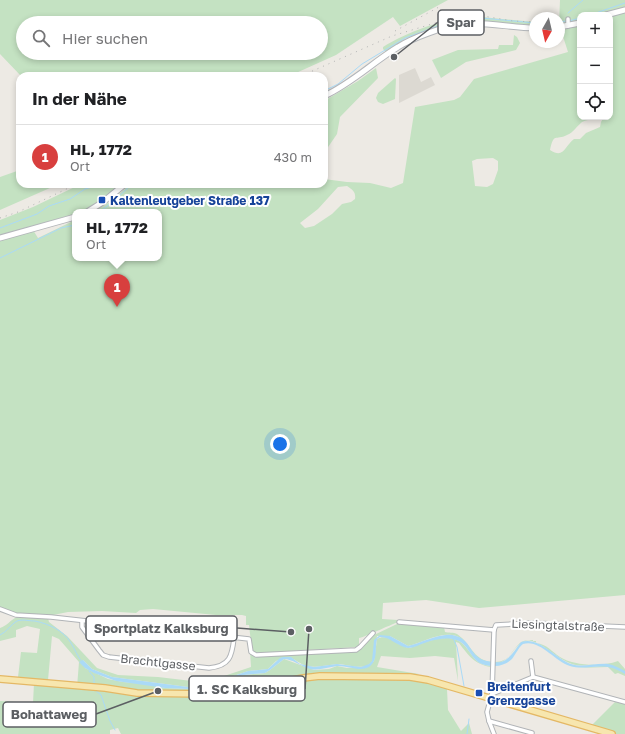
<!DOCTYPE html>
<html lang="de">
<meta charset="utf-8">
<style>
body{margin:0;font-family:"Golos Text",sans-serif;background:#f2f2f2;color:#202124}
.controls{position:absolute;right:12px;top:12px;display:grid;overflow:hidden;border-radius:8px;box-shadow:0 2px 6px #0003}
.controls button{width:36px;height:36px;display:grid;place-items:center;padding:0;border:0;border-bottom:1px solid #e0e0e0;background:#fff;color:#202124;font:20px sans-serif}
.compass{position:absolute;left:529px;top:12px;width:36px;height:36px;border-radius:50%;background:#fff;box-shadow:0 2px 6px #0003;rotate:188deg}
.you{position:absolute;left:280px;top:444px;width:14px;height:14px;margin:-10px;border:3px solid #fff;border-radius:50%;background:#1a73e8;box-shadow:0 0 0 6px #1a73e833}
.badge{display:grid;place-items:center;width:26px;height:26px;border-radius:50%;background:#d83f3e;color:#fff;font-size:13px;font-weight:700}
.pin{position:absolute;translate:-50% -33px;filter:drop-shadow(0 1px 2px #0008)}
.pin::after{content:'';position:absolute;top:21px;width:14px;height:12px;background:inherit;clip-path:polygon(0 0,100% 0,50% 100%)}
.popup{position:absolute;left:72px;top:209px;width:90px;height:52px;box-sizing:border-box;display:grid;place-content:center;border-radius:8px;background:#fff;filter:drop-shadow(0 1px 3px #0005);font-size:13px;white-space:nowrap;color:#757577}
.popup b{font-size:15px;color:#202124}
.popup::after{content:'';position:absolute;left:50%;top:100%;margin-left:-8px;border:8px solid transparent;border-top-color:#fff}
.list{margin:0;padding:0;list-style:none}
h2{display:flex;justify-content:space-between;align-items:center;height:52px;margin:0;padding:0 16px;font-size:17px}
h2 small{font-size:13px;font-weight:400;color:#757577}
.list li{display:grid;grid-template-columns:26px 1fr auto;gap:12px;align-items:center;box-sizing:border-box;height:64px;padding:0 16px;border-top:1px solid #e0e0e0}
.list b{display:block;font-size:15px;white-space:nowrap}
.list p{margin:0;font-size:13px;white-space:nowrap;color:#757577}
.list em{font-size:13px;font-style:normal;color:#757577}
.icon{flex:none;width:22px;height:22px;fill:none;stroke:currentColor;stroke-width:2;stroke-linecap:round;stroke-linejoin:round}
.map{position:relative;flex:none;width:625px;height:734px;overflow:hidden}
.search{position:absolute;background:#fff;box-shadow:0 2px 6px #0003;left:16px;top:16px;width:312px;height:44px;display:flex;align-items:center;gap:10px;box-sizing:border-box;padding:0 14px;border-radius:22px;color:#757577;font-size:15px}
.panel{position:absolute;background:#fff;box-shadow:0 2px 6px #0003;left:16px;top:72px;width:312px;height:116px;border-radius:12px}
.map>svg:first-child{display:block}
.education{fill:#dcd9d2}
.green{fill:#c4e2c2;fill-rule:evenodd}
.water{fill:#aadaf7}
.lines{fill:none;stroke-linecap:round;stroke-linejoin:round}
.stream{stroke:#aadaf7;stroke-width:1}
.minor-casing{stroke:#b1b4b7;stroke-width:5.5}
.secondary-casing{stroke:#b3b6ba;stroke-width:7}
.primary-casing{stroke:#e4b865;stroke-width:8}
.minor{stroke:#fff;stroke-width:3.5}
.secondary{stroke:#fff;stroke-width:5}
.primary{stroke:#f7e6ae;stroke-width:5.5}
.rail{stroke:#b2b3b3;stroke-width:1;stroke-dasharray:1 5;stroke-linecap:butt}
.transit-dot{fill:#1a4fb4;stroke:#fff;stroke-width:1.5}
.labels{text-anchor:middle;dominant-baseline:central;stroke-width:4;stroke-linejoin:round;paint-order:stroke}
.transit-label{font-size:12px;font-weight:bold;fill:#164399;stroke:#fff;text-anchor:start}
.street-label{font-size:12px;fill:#5c5f63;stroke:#fff}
.leader{fill:none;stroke:#5c5f63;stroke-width:1.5}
.callout-dot{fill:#5c5f63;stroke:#fff;stroke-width:1.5}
.callout{fill:#fff;stroke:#5c5f63;stroke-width:1.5}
.callout-label{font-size:13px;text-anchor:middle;font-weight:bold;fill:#5c5f63}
</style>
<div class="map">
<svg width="625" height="734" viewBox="0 0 625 734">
<rect width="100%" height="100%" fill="#edeae4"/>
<!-- education -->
<path class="education" d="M 415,68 L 421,82 L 431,77 L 435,85 L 399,103 L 399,75 Z"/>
<!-- green -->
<g class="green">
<path d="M 0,0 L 448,0 L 400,26 L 393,17 L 336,55 L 296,73 L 293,76 L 21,76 L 0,54 ZM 23,23 L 321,23 L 321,53 L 23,53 Z"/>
<path d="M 560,0 L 625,0 L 625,595 L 479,608 L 426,600 L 383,603 L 382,619 L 398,620 L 398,622 C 390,625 365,637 359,638 L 359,645 L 358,647 L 257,653 L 252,651 L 249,625 L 246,625 L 246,616 L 242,615 L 216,615 L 153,609 L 140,610 L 136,613 L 102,611 L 68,612 L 48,616 L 17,614 L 8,611 L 0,607 L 0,239 L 33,230 L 38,238 L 75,220 L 75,258 L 159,258 L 159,212 L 93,212 L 108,203 L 125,189 L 121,184 L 324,184 L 324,179 L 347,182 L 370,183 L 391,188 L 403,183 L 415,107 L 454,100 L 460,97 L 474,79 L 568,52 L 559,24 ZM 580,15 L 610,15 L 610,117 L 604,117 L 601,122 L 600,127 L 586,133 L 580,139 L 574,139 C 564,147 564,159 550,150 C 554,132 555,141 567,135 C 573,133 577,126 582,122 C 586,120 590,120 594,117 L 580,117 ZM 493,158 L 498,161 L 498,170 L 493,184 L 487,187 L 475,186 L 472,161 L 477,159 ZM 347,186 C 353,190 356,192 355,199 L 351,202 L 342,204 L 332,214 L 314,226 L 305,228 L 300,223 L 318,209 L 338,187 Z"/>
<path d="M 471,16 L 535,22 L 535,25 L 500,23 L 463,19 L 451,22 L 406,38 L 386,52 L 383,49 L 383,47 C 405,33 445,18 471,16 Z"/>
<path d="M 514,35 L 517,37 L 520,43 L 516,50 L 466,62 L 441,78 L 432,60 L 458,50 L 498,49 L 499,45 L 513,45 Z"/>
<path d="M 376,68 L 378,78 L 340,117 L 337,134 L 324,153 L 324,101 L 358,81 Z"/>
<path d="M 395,78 L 396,79 L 395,99 L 383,104 L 378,102 L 376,98 L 378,93 Z"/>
<path d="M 20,167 L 20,184 L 59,184 L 0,210 L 0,177 L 17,171 Z"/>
<path d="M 81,184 L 121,184 C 108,194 92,212 75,212 L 75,214 L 0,235 L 0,220 L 33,207 Z"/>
<path d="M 17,617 L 48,618 L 49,622 L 67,636 L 97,668 L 118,675 L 158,677 L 192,681 L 212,680 L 251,667 L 250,651 L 252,655 L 256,656 L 357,651 L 360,650 L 374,635 L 397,624 L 444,627 L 445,632 C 448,633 454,632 457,634 C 459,635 460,637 462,638 C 473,649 476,662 495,662 C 515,662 511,640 533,640 L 533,641 L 536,641 L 536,643 C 547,644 552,652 560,657 C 574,666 602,667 618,661 L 625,669 L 625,676 L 618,673 L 615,674 L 608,667 L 577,668 L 603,666 L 602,664 C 592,665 581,667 572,664 C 557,659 547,646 532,641 C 514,636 514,662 496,663 C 466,663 473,638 452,635 C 437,633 422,643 408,646 L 390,636 L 377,636 C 376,642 375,659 371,663 C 362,671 348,664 338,664 C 327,665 318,668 307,666 C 299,664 295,658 287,657 L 276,661 L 268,669 L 248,671 L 219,681 L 188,687 L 112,677 L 92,669 L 83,660 L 85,668 L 108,679 L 123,682 L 148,684 L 165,688 L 190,689 L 223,683 L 244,675 L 265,673 L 270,670 L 284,659 L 314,670 L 329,669 L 337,666 L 347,668 L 368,667 L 374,661 L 377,639 C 388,632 400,647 410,648 C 424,642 450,631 463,644 C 474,655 473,664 491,666 L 491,667 C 474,664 469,656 459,643 L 456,642 L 458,681 L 454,658 L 435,656 L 410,658 L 381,656 L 377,667 L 419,674 L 407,675 L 447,689 L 448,710 L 461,731 L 469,723 L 472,734 L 121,734 L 118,728 L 110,730 L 110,734 L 0,734 L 0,701 L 33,703 L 34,683 L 77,687 L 79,662 L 59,639 L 52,636 L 48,680 L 18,677 L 21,652 L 37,653 L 40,629 L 27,626 L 16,630 L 16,637 L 0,641 L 0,628 C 7,626 10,620 17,617 Z"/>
<path d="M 615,702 L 625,704 L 625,734 L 615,734 L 592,725 Z"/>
</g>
<!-- water -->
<path class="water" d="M 380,635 L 390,636 L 408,646 C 422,643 442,631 456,636 C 474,641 468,661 494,662 C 499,663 504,662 508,658 C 513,654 517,647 521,642 C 539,636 555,658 571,664 C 583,668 595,663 608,664 C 614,665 619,668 625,671 L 625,674 C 620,671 614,668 608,667 C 595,665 582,670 570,666 C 554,661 540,639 523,644 C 518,648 516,654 512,659 C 508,663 501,666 495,666 C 468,667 473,645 456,640 C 443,636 429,641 417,646 C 414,647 411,648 408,648 C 398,647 391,637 380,637 L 377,639 C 375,646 377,654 374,661 C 367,676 349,665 337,666 C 328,667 319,671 310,669 C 301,666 292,659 284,659 L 270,670 L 265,673 L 244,675 L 223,683 L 190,689 L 165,688 L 116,681 L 94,673 L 85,668 L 79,662 L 83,660 L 92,669 L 112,677 L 188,687 L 219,681 L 248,671 L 268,669 L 280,658 L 283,657 L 291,657 L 300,664 L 314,667 L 337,664 L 361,667 L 369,664 L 372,661 L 374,640 Z"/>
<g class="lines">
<!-- stream -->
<g class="stream">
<path d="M 568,13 L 583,0"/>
<path d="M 590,15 L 625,3"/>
<path d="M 569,21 L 580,18"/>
<path d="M 559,22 L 566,21"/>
<path d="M 324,91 L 338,84 L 362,64 L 405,38 L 454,20 L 471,17 L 535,23"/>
<path d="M 99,212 L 113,202 L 132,184"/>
<path d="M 0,228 L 37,214 L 49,206 L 70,199 L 85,189 L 102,184"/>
<path d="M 0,258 L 61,228 L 75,225"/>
<path d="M 0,635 C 7,632 11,624 17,621 C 22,619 29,621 35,621 C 49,624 63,630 71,643 C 75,649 77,656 82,662"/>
<path d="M 453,638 L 457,647 L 464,686"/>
<path d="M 89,671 L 94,677 L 94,684"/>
<path d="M 95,690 L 101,695 L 110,721 L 115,730"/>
<path d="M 467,734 L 469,719"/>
</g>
<!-- minor casing -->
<g class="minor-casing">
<g id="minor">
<path d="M 568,19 L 568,26"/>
<path d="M 0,609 L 16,615 L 51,617 L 249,639 L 251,652 L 256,655 L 356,650 L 360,647 L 373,633"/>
<path d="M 82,621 L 82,627 L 99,650 L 103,655 L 109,657 L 209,668 C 230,666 232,656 234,638"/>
<path d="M 399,622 L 494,630"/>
<path d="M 494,630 L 496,625 L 531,623 L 625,627"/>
<path d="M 494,630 L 492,694 L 487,712 L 489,721 L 494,734"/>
<path d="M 531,661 L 533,677"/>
<path d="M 492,694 L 533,677 L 625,702"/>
<path d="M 489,721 L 532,733"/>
</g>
</g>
<!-- secondary casing -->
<g class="secondary-casing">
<g id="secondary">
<path d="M 606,15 L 625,10"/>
<path d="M 559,27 L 580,23"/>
<path d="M 324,96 C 351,84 373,62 398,47 C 412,38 445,26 461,24 C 485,21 511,28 535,28"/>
<path d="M 87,212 L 103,202 L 125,184"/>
<path d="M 0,238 L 75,217"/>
</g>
</g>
<!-- primary casing -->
<g class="primary-casing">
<path id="primary" d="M 0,679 L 105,688 L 137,693 L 204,694 L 256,687 L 303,678 L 320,676 L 410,677 L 428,680 L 612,734"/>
</g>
<!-- minor -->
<use href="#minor" class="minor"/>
<!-- secondary -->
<use href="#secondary" class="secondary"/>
<!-- primary -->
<use href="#primary" class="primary"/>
<!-- rail -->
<g class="rail">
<path d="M 395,31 L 439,7"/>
<path d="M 301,76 L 392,36 L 455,17 L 477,15 L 513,21 L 535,22"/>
<path d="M 0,218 L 18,212 L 77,184"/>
</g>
</g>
<!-- markers -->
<g class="transit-dot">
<rect x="98" y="196" width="8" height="8" rx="2"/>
<rect x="475" y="689" width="8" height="8" rx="2"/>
</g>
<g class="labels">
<!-- transit labels -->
<g class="transit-label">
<text x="110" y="200">Kaltenleutgeber Straße 137</text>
<text x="487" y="686">Breitenfurt<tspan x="487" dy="14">Grenzgasse</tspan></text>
</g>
<!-- street labels -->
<g class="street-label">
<text transform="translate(558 625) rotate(2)">Liesingtalstraße</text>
<text transform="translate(158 662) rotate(6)">Brachtlgasse</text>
</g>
</g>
<!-- callouts -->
<path class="leader" d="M394 57L438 22M291 632L237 628M309 629L305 689M158 691L96 714"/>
<g class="callout-dot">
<circle cx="394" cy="57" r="4"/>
<circle cx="291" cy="632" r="4"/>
<circle cx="309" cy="629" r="4"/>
<circle cx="158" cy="691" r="4"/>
</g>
<g class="callout">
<rect x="438" y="10" width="46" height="25" rx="4"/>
<rect x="86" y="616" width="151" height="25" rx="4"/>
<rect x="189" y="676" width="116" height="25" rx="4"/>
<rect x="3" y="702" width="93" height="25" rx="4"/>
</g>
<g class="callout-label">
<text x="461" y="27">Spar</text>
<text x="161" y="633">Sportplatz Kalksburg</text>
<text x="247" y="694">1. SC Kalksburg</text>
<text x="49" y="719">Bohattaweg</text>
</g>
</svg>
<div class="controls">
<button>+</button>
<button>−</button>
<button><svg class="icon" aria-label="locate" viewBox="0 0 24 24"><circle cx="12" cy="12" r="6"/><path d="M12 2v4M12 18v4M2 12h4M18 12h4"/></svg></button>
</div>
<svg class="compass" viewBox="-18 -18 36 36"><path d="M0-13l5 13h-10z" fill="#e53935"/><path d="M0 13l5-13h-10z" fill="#757577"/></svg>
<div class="you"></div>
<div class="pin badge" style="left:117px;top:307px">1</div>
<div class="popup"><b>HL, 1772</b>Ort</div>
<div class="search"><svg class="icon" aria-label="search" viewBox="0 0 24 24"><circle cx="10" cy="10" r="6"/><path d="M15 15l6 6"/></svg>Hier suchen</div>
<section class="panel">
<h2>In der Nähe<small></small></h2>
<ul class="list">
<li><span class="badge">1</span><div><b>HL, 1772</b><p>Ort</p></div><em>430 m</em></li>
</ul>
</section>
</div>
